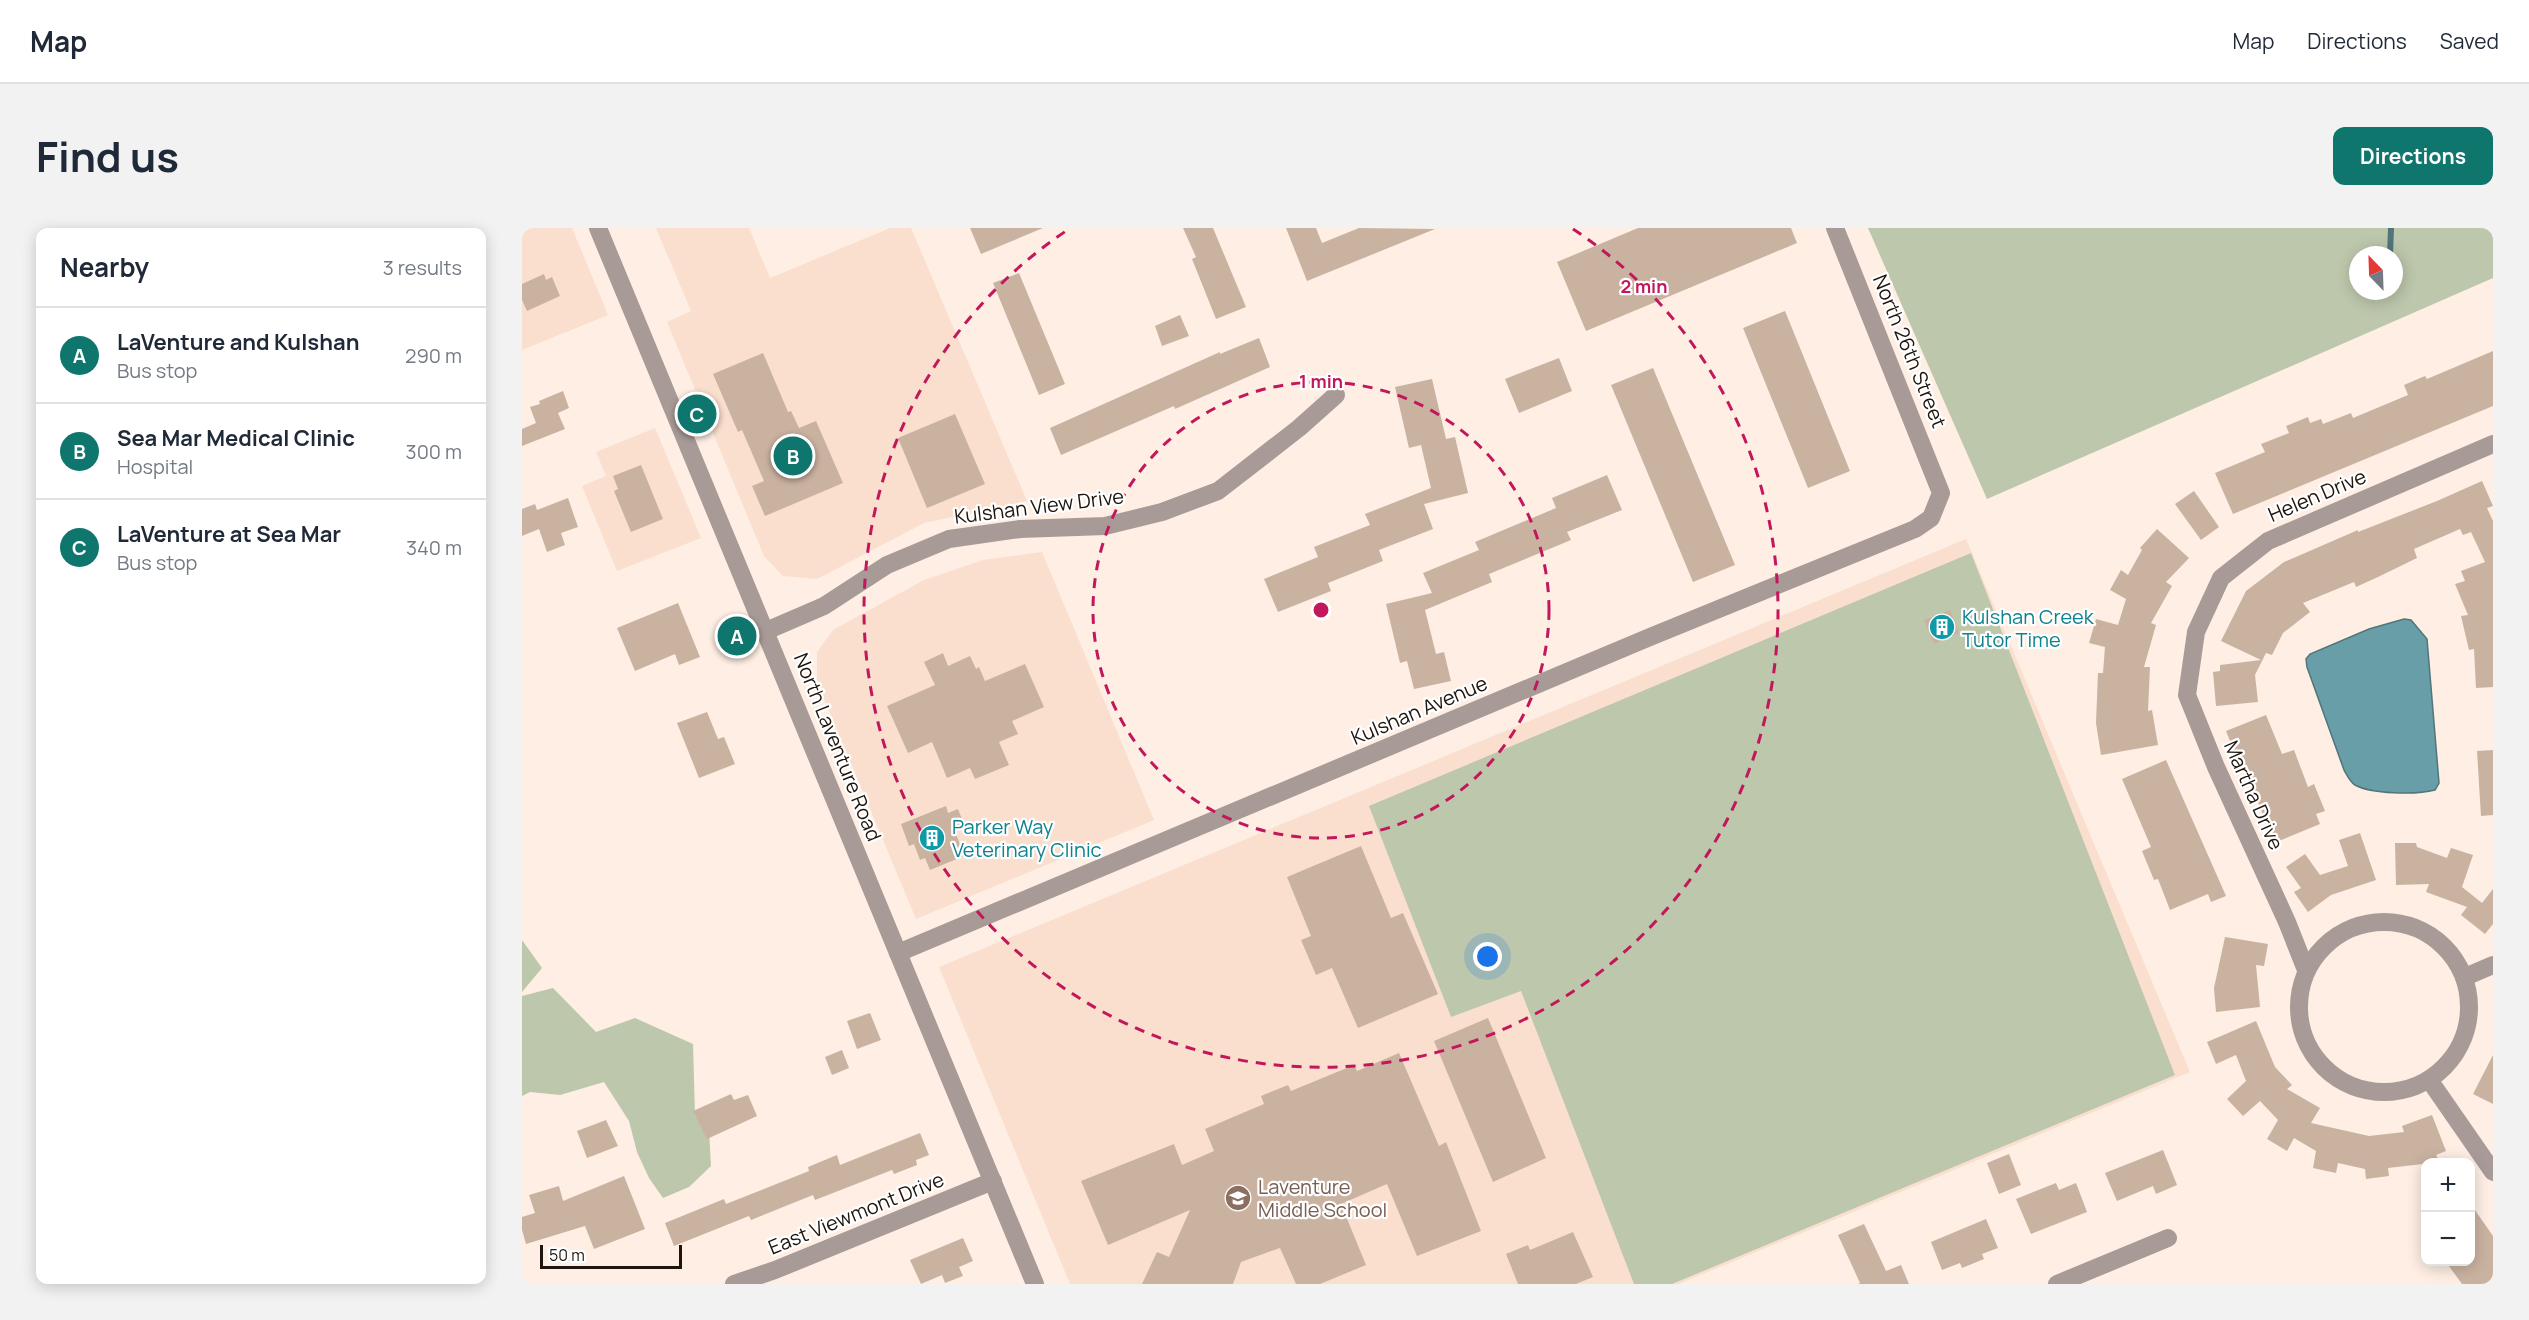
<!DOCTYPE html>
<meta charset="utf-8">
<style>
body{margin:0;font-family:Manrope,sans-serif;background:#f2f2f3;color:#1f2937}
.controls{position:absolute;right:18px;bottom:18px;display:grid;overflow:hidden;border-radius:12px;box-shadow:0 3px 15px #0003}
.controls button{width:54px;height:54px;display:grid;place-items:center;padding:0;border:0;border-bottom:2px solid #e0e1e3;background:#fff;color:#1f2937;font:30px sans-serif}
.compass{position:absolute;left:1827px;top:18px;width:54px;height:54px;border-radius:50%;background:#fff;box-shadow:0 3px 15px #0003;rotate:337deg}
.scale{position:absolute;left:18px;bottom:15px;width:142px;box-sizing:border-box;padding-left:6px;border:3px solid #1e150f;border-top:0;font-size:16px;line-height:21px;white-space:nowrap;color:#1e150f;-webkit-text-stroke:4px #fff;paint-order:stroke}
.you{position:absolute;left:966px;top:729px;width:21px;height:21px;margin:-15px;border:4px solid #fff;border-radius:50%;background:#1a73e8;box-shadow:0 0 0 9px #1a73e833}
.badge{display:grid;place-items:center;width:39px;height:39px;border-radius:50%;background:#0f766e;color:#fff;font-size:20px;font-weight:700}
.pin{position:absolute;translate:-50% -50%;border:3px solid #fff;box-shadow:0 2px 6px #0006}
.list{margin:0;padding:0;list-style:none}
h2{display:flex;justify-content:space-between;align-items:center;height:78px;margin:0;padding:0 24px;font-size:26px}
h2 small{font-size:20px;font-weight:400;color:#747a83}
.list li{display:grid;grid-template-columns:39px 1fr auto;gap:18px;align-items:center;box-sizing:border-box;height:96px;padding:0 24px;border-top:2px solid #e0e1e3}
.list b{display:block;font-size:22px;white-space:nowrap}
.list p{margin:0;font-size:20px;white-space:nowrap;color:#747a83}
.list em{font-size:20px;font-style:normal;color:#747a83}
.map{position:relative;flex:none;width:1971px;height:1056px;overflow:hidden;border-radius:12px}
header{display:flex;align-items:center;gap:36px;box-sizing:border-box;height:84px;padding:0 30px;background:#fff;border-bottom:2px solid #e0e1e3}
header strong{font-size:28px}
nav{display:flex;gap:33px;margin-inline-start:auto;font-size:21px}
.intro{display:flex;align-items:center;justify-content:space-between;box-sizing:border-box;height:144px;padding:0 36px}
h1{margin:0;font-size:42px}
.button{padding:15px 27px;border-radius:12px;background:#0f766e;color:#fff;font-size:21px;font-weight:700}
main{display:flex;gap:36px;padding:0 36px}
aside{flex:1;background:#fff;border-radius:12px;box-shadow:0 3px 15px #0003}
.map>svg:first-child{display:block}
.built{fill:#fadfce}
.green{fill:#bdc7ac;fill-rule:evenodd}
.water{fill:#689ea7;stroke:#527579;stroke-width:1.5}
.lines{fill:none;stroke-linecap:round;stroke-linejoin:round}
.stream{stroke:#527579;stroke-width:6}
.building{fill:#cab2a0}
.minor{stroke:#a89b97;stroke-width:18}
.ring{fill:none;stroke:#c2185b;stroke-width:3;stroke-dasharray:10 8}
.labels{text-anchor:middle;dominant-baseline:central;stroke-width:4.5;stroke-linejoin:round;paint-order:stroke}
.street-label{font-size:20px;fill:#1e150f;stroke:#fff}
.culture-label{font-size:20px;fill:#0d838f;stroke:#fff;text-anchor:start}
.education-label{font-size:20px;fill:#785e54;stroke:#fff;text-anchor:start}
.centre{fill:#c2185b;stroke:#fff;stroke-width:3}
.ring-label{font-size:18px;text-anchor:middle;font-weight:bold;fill:#c2185b;stroke:#fff;stroke-width:4.5;stroke-linejoin:round;paint-order:stroke}
</style>
<header>
<strong>Map</strong>
<nav><a>Map</a><a>Directions</a><a>Saved</a></nav>
</header>
<div class="intro"><h1>Find us</h1><a class="button">Directions</a></div>
<main>
<aside>
<h2>Nearby<small>3 results</small></h2>
<ul class="list">
<li><span class="badge">A</span><div><b>LaVenture and Kulshan</b><p>Bus stop</p></div><em>290 m</em></li>
<li><span class="badge">B</span><div><b>Sea Mar Medical Clinic</b><p>Hospital</p></div><em>300 m</em></li>
<li><span class="badge">C</span><div><b>LaVenture at Sea Mar</b><p>Bus stop</p></div><em>340 m</em></li>
</ul>
</aside>
<div class="map">
<svg width="1971" height="1056" viewBox="0 0 1971 1056">
<rect width="100%" height="100%" fill="#feeee4"/>
<!-- built -->
<g class="built">
<path d="M 0,0 L 50,0 L 86,87 L 0,122 Z"/>
<path d="M 134,0 L 227,0 L 248,50 L 368,0 L 389,0 L 505,273 L 402,295 L 295,351 L 261,348 L 242,328 L 145,94 L 169,83 Z"/>
<path d="M 133,200 L 179,310 L 95,343 L 60,258 L 84,248 L 74,224 Z"/>
<path d="M 1444,311 L 1668,844 L 1157,1056 L 548,1056 L 417,739 Z"/>
<path d="M 520,324 L 632,592 L 394,691 L 295,454 L 295,424 L 311,402 L 402,352 L 461,332 Z"/>
</g>
<!-- green -->
<g class="green">
<path d="M 1346,0 L 1971,0 L 1971,50 L 1465,271 ZM 1836,27 L 1872,27 L 1872,63 L 1836,63 Z"/>
<path d="M 1449,325 L 1653,847 L 1150,1056 L 1112,1056 L 999,763 L 929,789 L 847,578 Z"/>
<path d="M 0,712 L 20,740 L 0,764 Z"/>
<path d="M 31,760 L 74,804 L 113,790 L 171,816 L 173,887 L 187,902 L 189,938 L 167,959 L 141,970 L 127,950 L 115,924 L 107,893 L 82,854 L 38,867 L 8,864 L 0,868 L 0,768 Z"/>
</g>
<!-- water -->
<path class="water" d="M 1882,391 L 1889,392 L 1905,411 L 1917,555 L 1913,562 C 1894,567 1849,566 1833,557 C 1828,554 1825,547 1822,542 L 1785,439 L 1784,431 L 1788,426 L 1847,401 Z"/>
<g class="lines">
<!-- stream -->
<path class="stream" d="M 1868,27 L 1869,0"/>
</g>
<!-- building -->
<g class="building">
<path d="M 448,0 L 521,0 L 459,26 Z"/>
<path d="M 661,0 L 691,0 L 724,79 L 694,91 L 670,31 L 674,29 Z"/>
<path d="M 764,0 L 794,0 L 800,15 L 837,0 L 913,1 L 785,53 Z"/>
<path d="M 1116,0 L 1269,0 L 1275,15 L 1064,103 L 1035,34 Z"/>
<path d="M 497,45 L 543,156 L 517,167 L 471,55 Z"/>
<path d="M 22,46 L 24,52 L 30,49 L 38,68 L 5,83 L 0,72 L 0,56 Z"/>
<path d="M 1263,83 L 1328,243 L 1286,260 L 1221,100 Z"/>
<path d="M 658,87 L 667,108 L 640,118 L 633,98 Z"/>
<path d="M 737,110 L 748,139 L 653,181 L 652,178 L 539,227 L 528,200 L 698,124 L 698,126 Z"/>
<path d="M 1971,123 L 1971,178 L 1711,286 L 1693,245 L 1743,224 L 1739,216 L 1767,205 L 1764,198 L 1786,189 L 1788,195 L 1799,191 L 1801,196 L 1829,185 L 1831,190 L 1886,167 L 1882,157 L 1903,148 L 1905,151 Z"/>
<path d="M 241,125 L 266,184 L 269,183 L 277,200 L 294,193 L 321,255 L 243,288 L 230,258 L 242,253 L 220,202 L 216,204 L 191,146 Z"/>
<path d="M 1037,130 L 1050,163 L 997,185 L 983,151 Z"/>
<path d="M 1131,140 L 1213,337 L 1171,354 L 1089,157 Z"/>
<path d="M 910,151 L 924,211 L 933,209 L 946,265 L 902,276 L 911,301 L 857,322 L 861,333 L 806,355 L 809,363 L 756,384 L 742,351 L 796,329 L 792,319 L 848,297 L 843,286 L 909,260 L 899,217 L 887,220 L 873,159 Z"/>
<path d="M 41,163 L 47,180 L 36,185 L 43,201 L 0,218 L 0,201 L 14,195 L 8,179 L 18,176 L 17,173 Z"/>
<path d="M 433,186 L 463,256 L 405,280 L 376,210 Z"/>
<path d="M 119,237 L 141,291 L 109,304 L 92,263 L 96,261 L 91,248 Z"/>
<path d="M 1085,247 L 1100,282 L 1045,304 L 1049,312 L 967,346 L 970,354 L 903,382 L 914,426 L 922,424 L 929,453 L 892,461 L 885,433 L 878,435 L 864,376 L 910,365 L 901,345 L 957,322 L 953,314 L 1034,280 L 1030,270 Z"/>
<path d="M 1960,253 L 1971,278 L 1965,280 L 1971,293 L 1971,459 L 1954,460 L 1952,421 L 1947,422 L 1939,388 L 1946,387 L 1933,356 L 1943,353 L 1939,343 L 1963,334 L 1949,304 L 1941,307 L 1938,301 L 1892,321 L 1895,330 L 1856,349 L 1834,359 L 1832,354 L 1781,375 L 1788,384 L 1761,405 L 1750,427 L 1744,425 L 1733,447 L 1736,474 L 1694,478 L 1691,444 L 1698,443 L 1698,437 L 1739,432 L 1699,413 L 1724,363 L 1762,334 L 1836,302 L 1836,304 L 1915,273 Z"/>
<path d="M 1672,263 L 1697,299 L 1679,312 L 1653,276 Z"/>
<path d="M 46,270 L 56,299 L 39,305 L 43,317 L 25,324 L 17,301 L 0,308 L 0,281 L 13,276 L 15,282 Z"/>
<path d="M 1635,301 L 1667,330 L 1644,354 L 1650,358 L 1629,395 L 1634,397 L 1622,439 L 1628,439 L 1626,483 L 1630,482 L 1636,517 L 1579,527 L 1574,495 L 1576,445 L 1581,445 L 1583,419 L 1567,415 L 1574,391 L 1596,397 L 1604,371 L 1588,362 L 1599,342 L 1606,347 L 1620,322 L 1618,320 Z"/>
<path d="M 156,375 L 178,429 L 157,437 L 153,426 L 113,443 L 95,400 Z"/>
<path d="M 1428,382 L 1437,405 L 1412,416 L 1402,392 Z"/>
<path d="M 421,425 L 426,438 L 448,428 L 454,441 L 457,439 L 463,453 L 503,436 L 522,479 L 490,493 L 496,506 L 477,514 L 487,537 L 453,551 L 448,540 L 425,550 L 410,514 L 386,525 L 365,478 L 413,457 L 402,434 Z"/>
<path d="M 185,484 L 196,511 L 202,509 L 213,536 L 177,550 L 155,495 Z"/>
<path d="M 1744,487 L 1760,526 L 1772,522 L 1786,559 L 1792,556 L 1803,583 L 1794,586 L 1798,596 L 1752,615 L 1720,534 L 1717,535 L 1704,503 Z"/>
<path d="M 1971,522 L 1971,587 L 1959,588 L 1955,523 Z"/>
<path d="M 1644,532 L 1704,668 L 1689,674 L 1686,666 L 1648,682 L 1636,651 L 1632,652 L 1620,623 L 1629,619 L 1600,551 Z"/>
<path d="M 424,578 L 426,585 L 436,581 L 443,599 L 433,603 L 442,628 L 408,642 L 403,630 L 398,632 L 392,616 L 387,618 L 379,596 Z"/>
<path d="M 1838,605 L 1854,652 L 1809,667 L 1786,684 L 1772,664 L 1779,660 L 1764,639 L 1783,626 L 1798,647 L 1826,638 L 1817,612 Z"/>
<path d="M 1873,615 L 1894,615 L 1895,619 L 1925,630 L 1929,620 L 1951,627 L 1940,659 L 1960,675 L 1971,661 L 1971,696 L 1963,706 L 1939,687 L 1945,679 L 1904,664 L 1907,656 L 1874,657 Z"/>
<path d="M 839,618 L 869,690 L 881,685 L 916,766 L 836,800 L 810,740 L 794,747 L 779,712 L 789,708 L 765,649 Z"/>
<path d="M 1703,709 L 1746,716 L 1742,738 L 1734,737 L 1738,779 L 1694,784 L 1692,760 Z"/>
<path d="M 348,785 L 359,812 L 335,821 L 325,793 Z"/>
<path d="M 966,790 L 1024,930 L 971,954 L 912,813 Z"/>
<path d="M 1734,793 L 1753,839 L 1770,857 L 1765,861 L 1798,880 L 1789,895 L 1847,908 L 1882,904 L 1880,898 L 1910,887 L 1924,923 L 1914,927 L 1918,934 L 1866,940 L 1867,948 L 1844,951 L 1843,941 L 1816,935 L 1814,945 L 1791,940 L 1794,923 L 1772,910 L 1765,923 L 1745,911 L 1756,892 L 1738,873 L 1721,888 L 1705,871 L 1724,853 L 1714,827 L 1694,836 L 1685,814 Z"/>
<path d="M 320,822 L 327,840 L 310,847 L 303,829 Z"/>
<path d="M 877,825 L 917,918 L 924,914 L 959,1003 L 895,1028 L 865,956 L 819,976 L 844,1037 L 798,1056 L 774,1056 L 758,1020 L 719,1034 L 711,1056 L 620,1056 L 635,1024 L 647,1029 L 668,982 L 586,1017 L 559,953 L 652,916 L 660,937 L 692,923 L 683,901 L 742,876 L 739,868 L 766,857 L 769,863 L 832,837 L 835,843 Z"/>
<path d="M 1971,827 L 1971,876 L 1951,866 Z"/>
<path d="M 209,866 L 212,872 L 226,867 L 235,888 L 185,911 L 171,883 Z"/>
<path d="M 84,892 L 96,918 L 65,930 L 55,903 Z"/>
<path d="M 398,905 L 407,927 L 394,932 L 395,937 L 372,946 L 370,942 L 293,972 L 291,967 L 229,992 L 227,988 L 152,1018 L 143,995 L 202,971 L 204,976 L 287,943 L 286,939 L 315,927 L 318,937 Z"/>
<path d="M 1641,922 L 1655,957 L 1634,966 L 1631,958 L 1595,973 L 1583,945 Z"/>
<path d="M 1487,926 L 1499,957 L 1477,966 L 1465,935 Z"/>
<path d="M 102,948 L 123,1001 L 72,1021 L 63,998 L 4,1016 L 0,1002 L 0,989 L 13,985 L 7,967 L 37,958 L 41,973 Z"/>
<path d="M 1534,955 L 1537,962 L 1554,955 L 1565,984 L 1509,1006 L 1494,971 Z"/>
<path d="M 1948,975 L 1971,1008 L 1971,1056 L 1940,1056 L 1924,1034 L 1948,1034 Z"/>
<path d="M 1464,991 L 1476,1020 L 1460,1026 L 1462,1031 L 1440,1040 L 1438,1035 L 1420,1042 L 1409,1014 Z"/>
<path d="M 1342,996 L 1364,1043 L 1379,1037 L 1387,1056 L 1336,1056 L 1338,1055 L 1316,1007 Z"/>
<path d="M 1051,1004 L 1071,1049 L 1054,1056 L 996,1056 L 984,1026 L 1006,1017 L 1008,1022 Z"/>
<path d="M 441,1010 L 451,1033 L 437,1039 L 441,1048 L 423,1055 L 420,1047 L 399,1056 L 388,1032 Z"/>
</g>
<g class="lines">
<!-- minor -->
<g class="minor">
<path d="M 76,0 L 513,1056"/>
<path d="M 244,403 L 302,378 L 365,337 L 427,311 L 498,301 L 583,298 L 640,284 L 696,263 L 777,200 L 814,167"/>
<circle cx="1862" cy="779" r="85"/>
<path d="M 376,725 L 1128,409 L 1393,301 L 1409,290 L 1419,265 L 1313,0"/>
<path d="M 1784,742 L 1765,694 L 1694,539 L 1665,467 L 1674,404 L 1699,350 L 1746,313 L 1971,216"/>
<path d="M 1943,749 L 1971,737"/>
<path d="M 1908,853 L 1971,944"/>
<path d="M 212,1056 L 253,1042 L 471,953"/>
<path d="M 1535,1056 L 1646,1010"/>
</g>
</g>
<!-- distance rings -->
<g class="ring">
<circle cx="799" cy="382" r="228"/>
<path d="M1051 1A457 457 0 1 1 547 1"/>
</g>
<!-- icons -->
<defs>
<g id="building-disc" transform="scale(1.35)"><circle r="9.5" fill="#0f9aa8" stroke="#fff"/><path d="M-4-6H4V6H1V3H-1V6H-4ZM-2.5-4.3h1.7v1.8h-1.7ZM.8-4.3h1.7v1.8H.8ZM-2.5-1h1.7V.8h-1.7ZM.8-1h1.7V.8H.8Z" fill="#fff"/></g>
<g id="school-disc" transform="scale(1.35)"><circle r="9.5" fill="#8d6e63" stroke="#fff"/><path d="M0-5L7-2L0 1L-7-2ZM-4 1L0 2.5L4 1V4Q0 6-4 4Z" fill="#fff"/></g>
</defs>
<g fill-rule="evenodd">
<use href="#building-disc" x="1420" y="399"/>
<use href="#building-disc" x="410" y="610"/>
<use href="#school-disc" x="716" y="970"/>
</g>
<g class="labels">
<!-- street labels -->
<g class="street-label">
<text transform="translate(1388 123) rotate(68)">North 26th Street</text>
<text transform="translate(1795 267) rotate(-23)">Helen Drive</text>
<text transform="translate(517 278) rotate(-7)">Kulshan View Drive</text>
<text transform="translate(897 482) rotate(-23)">Kulshan Avenue</text>
<text transform="translate(316 519) rotate(68)">North Laventure Road</text>
<text transform="translate(1732 567) rotate(66)">Martha Drive</text>
<text transform="translate(334 985) rotate(-22)">East Viewmont Drive</text>
</g>
<!-- culture labels -->
<g class="culture-label">
<text x="1440" y="388">Kulshan Creek<tspan x="1440" dy="23">Tutor Time</tspan></text>
<text x="430" y="598">Parker Way<tspan x="430" dy="23">Veterinary Clinic</tspan></text>
</g>
<!-- education labels -->
<g class="education-label">
<text x="736" y="958">Laventure<tspan x="736" dy="23">Middle School</tspan></text>
</g>
</g>
<circle cx="799" cy="382" r="9" class="centre"/>
<g class="ring-label">
<text x="1122" y="65">2 min</text>
<text x="799" y="160">1 min</text>
</g>
</svg>
<div class="controls">
<button>+</button>
<button>−</button>
</div>
<svg class="compass" viewBox="-18 -18 36 36"><path d="M0-13l5 13h-10z" fill="#e53935"/><path d="M0 13l5-13h-10z" fill="#747a83"/></svg>
<div class="scale">50 m</div>
<div class="you"></div>
<div class="pin badge" style="left:215px;top:408px">A</div>
<div class="pin badge" style="left:271px;top:228px">B</div>
<div class="pin badge" style="left:175px;top:186px">C</div>
</div>
</main>
